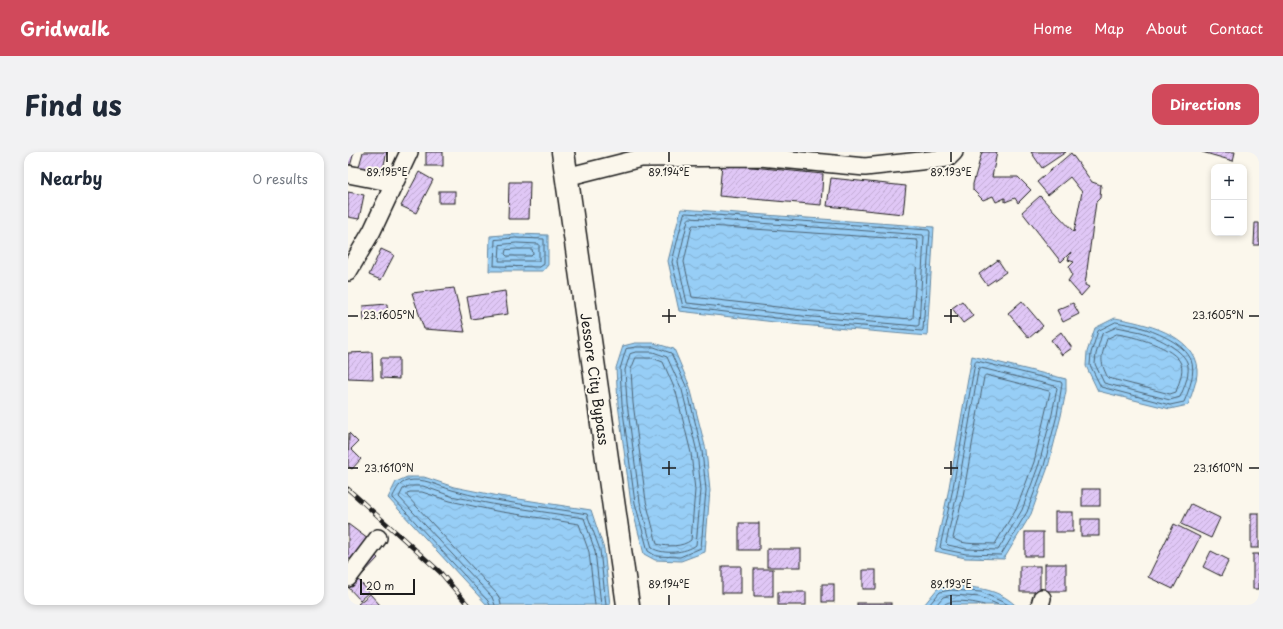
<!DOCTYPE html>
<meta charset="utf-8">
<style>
body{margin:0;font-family:"Playpen Sans",sans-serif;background:#f2f2f3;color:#1f2937}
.controls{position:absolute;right:12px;top:12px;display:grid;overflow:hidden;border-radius:8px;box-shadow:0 2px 6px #0003}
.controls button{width:36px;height:36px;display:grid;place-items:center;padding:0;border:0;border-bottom:1px solid #e0e1e3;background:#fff;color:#1f2937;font:20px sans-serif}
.scale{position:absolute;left:12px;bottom:10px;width:55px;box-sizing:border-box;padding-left:4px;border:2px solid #1c1c1c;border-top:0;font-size:11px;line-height:14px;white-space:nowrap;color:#1c1c1c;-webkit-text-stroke:3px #fbf7ec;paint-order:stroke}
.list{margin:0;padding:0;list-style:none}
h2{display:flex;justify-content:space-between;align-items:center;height:52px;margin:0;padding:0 16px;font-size:17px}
h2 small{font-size:13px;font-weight:400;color:#747a83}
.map{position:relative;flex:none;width:911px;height:453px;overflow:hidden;border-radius:12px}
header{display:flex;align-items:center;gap:24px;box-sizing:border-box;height:56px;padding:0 20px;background:#d1495b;color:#fff}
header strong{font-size:19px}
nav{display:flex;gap:22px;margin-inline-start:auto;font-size:14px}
.intro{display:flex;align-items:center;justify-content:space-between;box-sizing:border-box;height:96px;padding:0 24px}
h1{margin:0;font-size:28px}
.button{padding:10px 18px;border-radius:12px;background:#d1495b;color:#fff;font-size:14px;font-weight:700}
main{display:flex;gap:24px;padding:0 24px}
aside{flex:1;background:#fff;border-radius:12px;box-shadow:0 2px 6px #0003}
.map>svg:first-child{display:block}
.water{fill:url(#water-waves);stroke:#66879f}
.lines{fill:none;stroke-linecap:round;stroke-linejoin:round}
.shore{stroke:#4d6373;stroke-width:1}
.building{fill:url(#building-hatch);stroke:#1c1c1c}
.minor-casing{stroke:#1c1c1c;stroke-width:20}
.trunk-casing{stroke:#1c1c1c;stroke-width:25}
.minor{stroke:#fbf7ec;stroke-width:17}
.trunk{stroke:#fbf7ec;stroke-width:22}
.rail-casing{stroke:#1c1c1c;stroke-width:4.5}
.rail{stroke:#fbf7ec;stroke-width:3;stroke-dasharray:9;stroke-linecap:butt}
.ticks{fill:none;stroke:#1c1c1c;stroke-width:1.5}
.labels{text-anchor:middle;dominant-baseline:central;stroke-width:4;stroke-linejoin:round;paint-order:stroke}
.street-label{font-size:14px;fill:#1c1c1c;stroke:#fbf7ec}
.ticks-label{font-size:10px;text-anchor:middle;fill:#1c1c1c;stroke:#fbf7ec;stroke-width:4;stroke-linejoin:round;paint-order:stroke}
</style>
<header>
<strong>Gridwalk</strong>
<nav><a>Home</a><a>Map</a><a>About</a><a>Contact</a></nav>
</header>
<div class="intro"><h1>Find us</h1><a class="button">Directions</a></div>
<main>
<aside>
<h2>Nearby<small>0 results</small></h2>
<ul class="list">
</ul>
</aside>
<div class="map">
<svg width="911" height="453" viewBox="0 0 911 453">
<defs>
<pattern id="water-waves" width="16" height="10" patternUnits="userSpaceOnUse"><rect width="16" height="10" fill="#97cef6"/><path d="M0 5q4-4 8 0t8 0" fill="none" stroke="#82b0d2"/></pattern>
<pattern id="building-hatch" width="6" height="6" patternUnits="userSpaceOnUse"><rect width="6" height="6" fill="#e0c7f6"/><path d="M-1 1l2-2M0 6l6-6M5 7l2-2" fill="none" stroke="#c0aad2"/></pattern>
</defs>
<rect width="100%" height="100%" fill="#fbf7ec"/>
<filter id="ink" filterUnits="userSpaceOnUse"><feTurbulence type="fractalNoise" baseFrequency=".025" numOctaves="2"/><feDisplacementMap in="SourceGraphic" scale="8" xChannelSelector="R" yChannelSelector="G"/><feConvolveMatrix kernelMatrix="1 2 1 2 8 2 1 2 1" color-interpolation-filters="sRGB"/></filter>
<g filter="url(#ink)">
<!-- water -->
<g class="water">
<path d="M 333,57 L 586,75 L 579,184 L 453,173 L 331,159 L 320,109 Z"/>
<path d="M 168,82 L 200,83 L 200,113 L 195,119 L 141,119 L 142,84 Z"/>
<path d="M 767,166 C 795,171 847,182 849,218 C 850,227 843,244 840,253 L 822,257 L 750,239 L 738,214 L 739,200 L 747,176 Z"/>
<path d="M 287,191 L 306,191 L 326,197 L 342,235 L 358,298 L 362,338 L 357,400 L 333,409 L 307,408 L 296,402 L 283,352 L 270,252 L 268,216 L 275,194 Z"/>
<path d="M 624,204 L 718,227 L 718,239 L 713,264 L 700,315 L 683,362 L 656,407 L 617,406 L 587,399 L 600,341 Z"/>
<path d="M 59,325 L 76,325 L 106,335 L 151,344 L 243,358 L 256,397 L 262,453 L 139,453 L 40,346 L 48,330 Z"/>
<path d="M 603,434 C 626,435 649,436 667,453 L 576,453 L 590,436 Z"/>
</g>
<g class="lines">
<!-- shore -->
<g class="shore">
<path d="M 338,61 L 581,78 L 582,80 L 575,178 L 574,179 L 454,169 L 335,155 L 324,110 L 336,62 Z"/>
<path d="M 342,66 L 575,83 L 576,85 L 571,173 L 569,174 L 454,164 L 339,151 L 330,110 L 340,68 Z"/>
<path d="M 346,73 L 569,88 L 570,90 L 565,166 L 563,167 L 455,158 L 344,145 L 336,110 L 344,74 Z"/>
<path d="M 168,86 L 196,87 L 196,112 L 192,115 L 146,114 L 147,88 Z"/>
<path d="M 169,91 L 191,92 L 191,109 L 151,109 L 152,93 Z"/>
<path d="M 169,97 L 184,97 L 185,102 L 183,104 L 159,104 L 157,102 L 158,98 Z"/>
<path d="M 768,170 C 777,172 787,173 795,176 C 810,181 837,192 843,208 C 848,220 841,238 836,250 L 822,253 L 753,235 L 742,213 L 743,201 L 750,179 Z"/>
<path d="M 769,175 C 777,177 785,178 793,180 C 806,184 833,196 839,210 C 843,220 836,236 832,245 L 822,248 L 756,231 L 747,212 L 748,202 L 754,182 Z"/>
<path d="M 769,182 C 785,184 827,195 833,212 C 836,220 830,233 828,240 L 822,242 L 760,226 C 751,208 753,205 759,187 Z"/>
<path d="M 288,195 L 306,195 L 323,201 L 339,236 L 354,299 L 358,338 L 353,396 L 332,405 L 308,404 L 300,399 L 287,351 L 274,252 L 272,217 L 278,197 Z"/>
<path d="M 288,200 L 305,200 L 319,205 L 334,238 L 349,300 L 353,338 L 348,393 C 338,401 315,403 304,396 L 292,350 L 279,251 L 277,218 L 282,202 Z"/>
<path d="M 288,206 L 304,206 L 315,210 L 328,240 L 343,301 L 347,338 L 343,388 C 335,395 319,395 309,392 L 298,349 L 285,251 L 283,218 Z"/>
<path d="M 629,209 L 713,230 L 714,232 L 709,263 L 696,314 L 679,360 L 653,403 L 618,402 L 594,397 L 592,395 L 604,341 L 627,211 Z"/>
<path d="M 631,216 L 633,216 L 707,234 L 709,236 L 704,262 L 691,312 L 674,358 L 650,398 L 618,397 L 600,393 L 598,391 L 609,342 Z"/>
<path d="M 638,223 L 701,239 L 702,240 L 686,310 L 669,355 L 647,392 C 635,391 614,394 605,386 L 615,344 L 636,225 Z"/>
<path d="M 142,453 L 140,449 L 45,346 L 45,344 C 49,337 51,331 59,329 C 75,325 90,334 104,338 C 148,351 195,354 239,362 L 252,398 L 258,453"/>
<path d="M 147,453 L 144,445 L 51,345 L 55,337 L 61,334 L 75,334 L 103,344 L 149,353 L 236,366 L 247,399 L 253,453"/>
<path d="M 153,453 L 152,447 L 149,442 L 59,344 L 59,341 L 62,340 L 74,340 L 102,349 L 148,359 L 231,372 L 241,400 L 247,453"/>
<path d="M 581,453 L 592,440 L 603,438 L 633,440 L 661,453"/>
<path d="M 588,453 L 595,445 L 604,443 L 632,445 L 651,453"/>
<path d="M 596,453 C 601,446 628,450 636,453"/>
</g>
</g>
<!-- building -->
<g class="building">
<path d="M 0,0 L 6,0 L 1,18 L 0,18 Z"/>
<path d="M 15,0 L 39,0 L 33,24 L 10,18 Z"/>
<rect x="78" y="0" width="17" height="14"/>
<path d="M 634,0 L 649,0 L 644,25 L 670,25 L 683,38 L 670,51 L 667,46 L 657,50 L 657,46 L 648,50 L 645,44 L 635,48 L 625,38 L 625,32 Z"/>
<path d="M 683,0 L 718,0 L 694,16 Z"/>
<path d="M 854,0 L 887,0 L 885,9 Z"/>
<path d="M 723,1 L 744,30 L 753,33 L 752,46 L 748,50 L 737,133 L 741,135 L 733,144 L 720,129 L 724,123 L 721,115 L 726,110 L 720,108 L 723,100 L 713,110 L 674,60 L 692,44 L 726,80 L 734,40 L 722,25 L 700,43 L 689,30 Z"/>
<path d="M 374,12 L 475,22 L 473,53 L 371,44 Z"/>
<path d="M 71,20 L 85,28 L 68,61 L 53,54 Z"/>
<path d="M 483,26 L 558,34 L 555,62 L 479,54 Z"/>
<path d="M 161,30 L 182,30 L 181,67 L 160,67 Z"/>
<rect x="91" y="39" width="16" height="12"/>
<path d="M 0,40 L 16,43 L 11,67 L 0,65 Z"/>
<path d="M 907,71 L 911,71 L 911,93 L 906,93 Z"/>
<path d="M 33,97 L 46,103 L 33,128 L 21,123 Z"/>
<path d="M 650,108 L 658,120 L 639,133 L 631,122 Z"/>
<path d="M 106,136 L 117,180 L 76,177 L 64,141 Z"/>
<path d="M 157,139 L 160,162 L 123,167 L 119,145 Z"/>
<path d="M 614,149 L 625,164 L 615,171 L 604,156 Z"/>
<path d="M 674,149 L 695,174 L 681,186 L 660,161 Z"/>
<path d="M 725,151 L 731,162 L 715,170 L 709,158 Z"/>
<path d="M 39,152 L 40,167 L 16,169 L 15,154 Z"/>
<path d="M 713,180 L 724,196 L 714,203 L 703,188 Z"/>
<path d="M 24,200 L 25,227 L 0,226 L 0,201 Z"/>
<path d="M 33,206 L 51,206 L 51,227 L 33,226 Z"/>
<path d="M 1,281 L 10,290 L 3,297 L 13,307 L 4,317 L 0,314 Z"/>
<rect x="734" y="337" width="18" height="17"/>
<path d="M 843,352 L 872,366 L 863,386 L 833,372 Z"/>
<rect x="707" y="360" width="18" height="20"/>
<rect x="903" y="361" width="8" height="35"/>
<rect x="733" y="367" width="18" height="17"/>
<rect x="391" y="371" width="20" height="27"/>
<path d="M 0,372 L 20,387 L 4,408 L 0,405 Z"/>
<path d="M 826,372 L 852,385 L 825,437 L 800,425 Z"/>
<rect x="677" y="380" width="18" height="24"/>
<rect x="419" y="397" width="34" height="18"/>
<path d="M 22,399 L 30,406 L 13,424 L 6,418 Z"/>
<path d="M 863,399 L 881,408 L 873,424 L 855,415 Z"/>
<rect x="905" y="402" width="6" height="35"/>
<rect x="697" y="412" width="21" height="27"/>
<rect x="374" y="414" width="19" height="27"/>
<rect x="672" y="414" width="20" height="26"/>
<rect x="406" y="417" width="19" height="27"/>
<rect x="515" y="418" width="13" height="19"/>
<path d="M 6,423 L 21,440 L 12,448 L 0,435 L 0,429 Z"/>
<rect x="474" y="432" width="12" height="18"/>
<rect x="430" y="440" width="28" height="13"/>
<path d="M 22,442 L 32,453 L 11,453 L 10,452 Z"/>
<rect x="509" y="451" width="34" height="2"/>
</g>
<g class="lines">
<!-- minor casing -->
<g class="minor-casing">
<g id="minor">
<path d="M 0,22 L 46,31"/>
<path d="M 218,25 L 293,6 L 412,5 L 517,15 L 600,6 L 606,0"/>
<path d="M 0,120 L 24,79 L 61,0"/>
<path d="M 0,426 L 30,386"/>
<path d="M 692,453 L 694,446"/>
</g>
</g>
<!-- trunk casing -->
<g class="trunk-casing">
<path id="trunk" d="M 215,0 L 280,453"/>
</g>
<!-- minor -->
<use href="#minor" class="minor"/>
<!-- trunk -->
<use href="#trunk" class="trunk"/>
<!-- rail casing -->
<g class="rail-casing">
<path id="rail" d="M 0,337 L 92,420 L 120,453"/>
</g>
<!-- rail -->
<use href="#rail" class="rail"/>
</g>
</g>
<!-- ticks -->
<path class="ticks" d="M 39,0 L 39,10M 321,0 L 321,10M 603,0 L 603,10M 321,157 L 321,171M 603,157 L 603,171M 0,164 L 10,164M 314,164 L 328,164M 596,164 L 610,164M 901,164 L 911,164M 321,309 L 321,323M 603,309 L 603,323M 0,316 L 10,316M 314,316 L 328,316M 596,316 L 610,316M 901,316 L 911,316M 321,443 L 321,453M 603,443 L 603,453"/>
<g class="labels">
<!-- street labels -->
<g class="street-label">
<text transform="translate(247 227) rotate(82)">Jessore City Bypass</text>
</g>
</g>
<g class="ticks-label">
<text x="39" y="24">89.195°E</text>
<text x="321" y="24">89.194°E</text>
<text x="603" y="24">89.193°E</text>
<text x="870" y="167">23.1605°N</text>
<text x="41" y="167">23.1605°N</text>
<text x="870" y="320">23.1610°N</text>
<text x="41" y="320">23.1610°N</text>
<text x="321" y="436">89.194°E</text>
<text x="603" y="436">89.193°E</text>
</g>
</svg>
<div class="controls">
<button>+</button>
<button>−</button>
</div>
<div class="scale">20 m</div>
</div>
</main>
